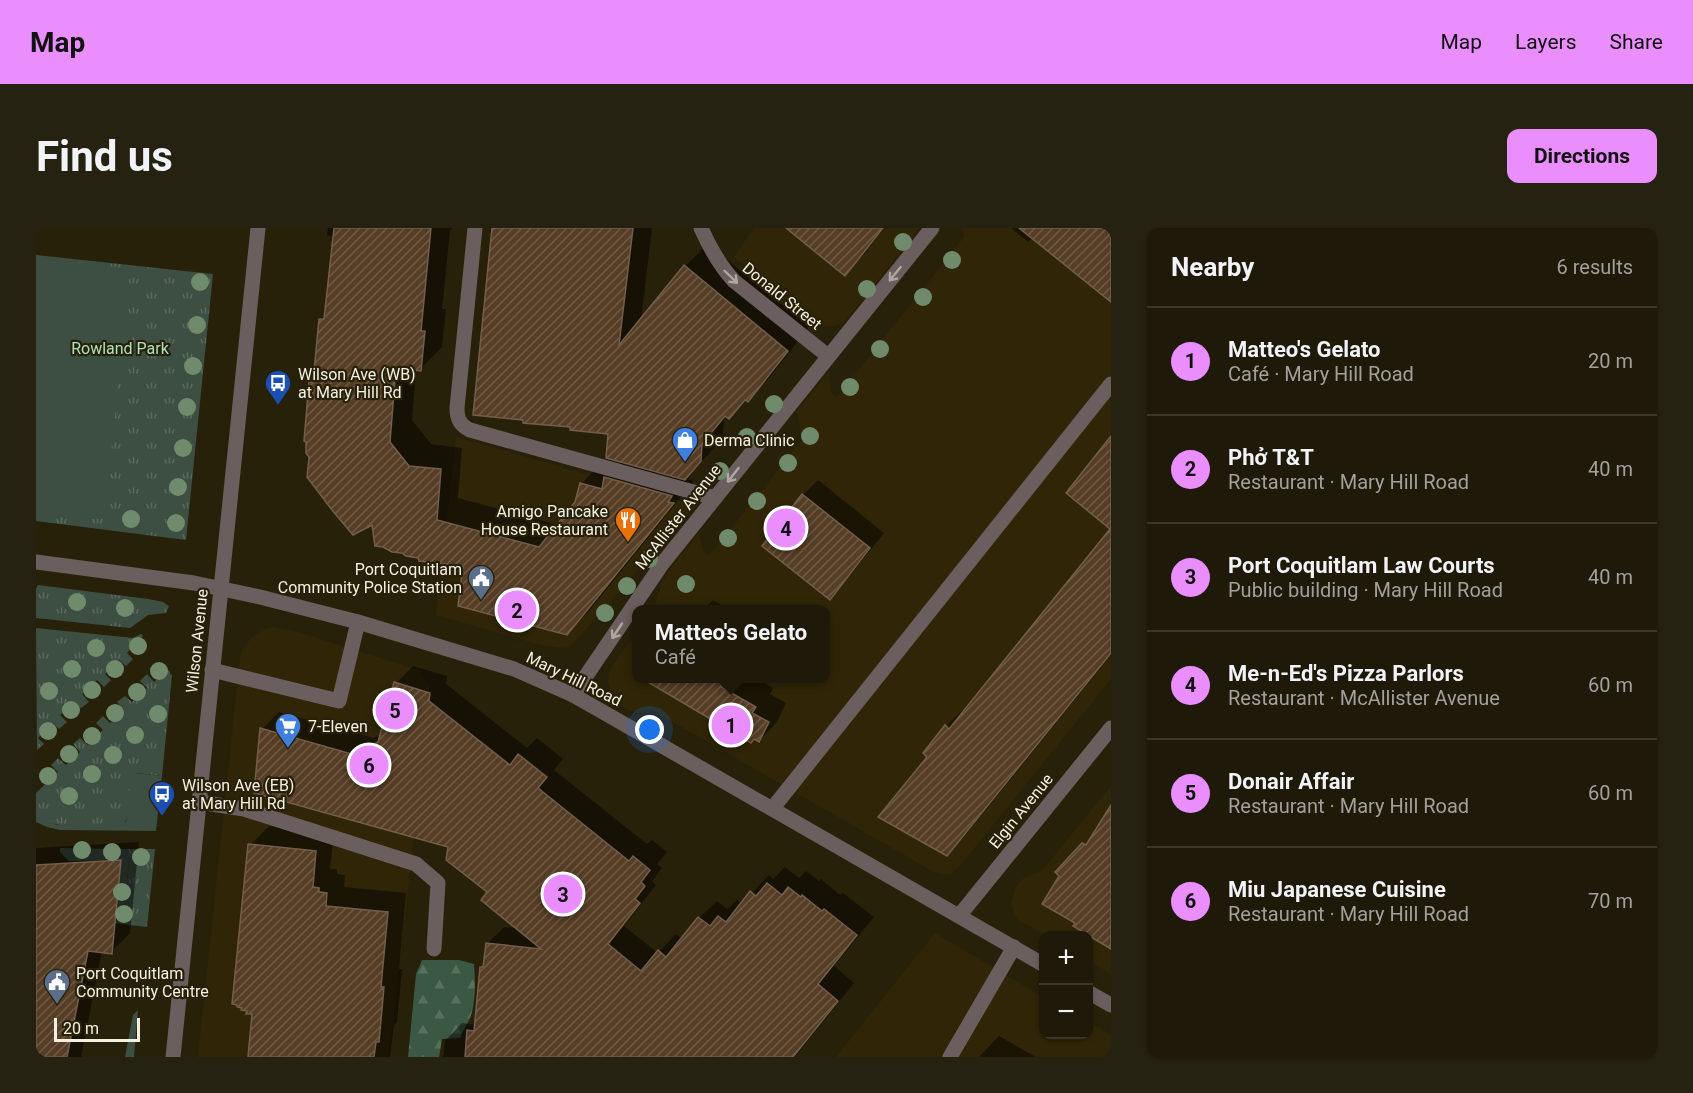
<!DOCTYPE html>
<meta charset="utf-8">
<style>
body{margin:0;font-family:Roboto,sans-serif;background:#262212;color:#f1f3f6}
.controls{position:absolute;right:18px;bottom:18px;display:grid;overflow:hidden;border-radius:12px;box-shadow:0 2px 4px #0004}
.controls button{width:54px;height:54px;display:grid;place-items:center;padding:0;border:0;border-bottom:2px solid #3c3829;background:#1e1908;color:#f1f3f6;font:30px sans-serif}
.scale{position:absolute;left:18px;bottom:15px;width:86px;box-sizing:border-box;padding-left:6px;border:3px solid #f4f0e2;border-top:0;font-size:16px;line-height:21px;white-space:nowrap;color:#f4f0e2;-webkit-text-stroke:4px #28210a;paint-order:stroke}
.you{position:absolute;left:614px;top:502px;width:21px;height:21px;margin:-15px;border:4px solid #fff;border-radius:50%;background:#1a73e8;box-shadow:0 0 0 9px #1a73e833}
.badge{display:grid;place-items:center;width:39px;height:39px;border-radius:50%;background:#ea8dfd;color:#111;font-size:20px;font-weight:700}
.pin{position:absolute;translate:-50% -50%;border:3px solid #fff;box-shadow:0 2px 6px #0006}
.popup{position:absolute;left:596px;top:377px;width:198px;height:78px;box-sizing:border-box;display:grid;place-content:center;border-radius:12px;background:#1e1908;filter:drop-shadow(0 2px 4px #0005);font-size:20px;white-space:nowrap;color:#a1a09c}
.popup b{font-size:22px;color:#f1f3f6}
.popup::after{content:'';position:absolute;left:50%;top:100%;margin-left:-12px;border:12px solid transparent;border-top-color:#1e1908}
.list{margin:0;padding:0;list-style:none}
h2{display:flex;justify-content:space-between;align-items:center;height:78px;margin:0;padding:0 24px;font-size:26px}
h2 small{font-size:20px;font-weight:400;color:#a1a09c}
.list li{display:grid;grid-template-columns:39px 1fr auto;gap:18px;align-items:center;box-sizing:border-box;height:108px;padding:0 24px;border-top:2px solid #3c3829}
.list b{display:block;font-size:22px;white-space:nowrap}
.list p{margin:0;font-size:20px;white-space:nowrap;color:#a1a09c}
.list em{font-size:20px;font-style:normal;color:#a1a09c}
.map{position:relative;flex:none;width:1075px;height:829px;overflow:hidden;border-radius:12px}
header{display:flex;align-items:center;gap:36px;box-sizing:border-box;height:84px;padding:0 30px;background:#ea8dfd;color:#111}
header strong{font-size:28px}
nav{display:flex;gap:33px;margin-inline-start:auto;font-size:21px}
.intro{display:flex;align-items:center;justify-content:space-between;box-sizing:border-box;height:144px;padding:0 36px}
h1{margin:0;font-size:42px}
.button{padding:15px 27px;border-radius:12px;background:#ea8dfd;color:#111;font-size:21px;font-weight:700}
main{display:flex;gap:36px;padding:0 36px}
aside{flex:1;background:#1e1908;border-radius:12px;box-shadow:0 2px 4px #0004}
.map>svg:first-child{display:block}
.built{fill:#302607}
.grass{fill:url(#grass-tufts)}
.forest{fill:url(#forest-firs)}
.garden{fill:#3d4f42}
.shadow{fill:#0007}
.building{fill:url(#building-hatch);stroke:#725e4b;stroke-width:1.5}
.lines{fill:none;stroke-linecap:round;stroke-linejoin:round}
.minor{stroke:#6b5e5e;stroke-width:15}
.tree{fill:#708b6b}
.oneway{stroke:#b0a7a0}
.labels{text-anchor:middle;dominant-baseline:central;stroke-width:4.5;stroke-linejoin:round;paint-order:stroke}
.street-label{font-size:16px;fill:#f4f0e2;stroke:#28210a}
.park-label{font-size:16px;fill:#aae2bb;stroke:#28210a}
.poi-label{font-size:16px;fill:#f4f0e2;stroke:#28210a;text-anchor:start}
</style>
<header>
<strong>Map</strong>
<nav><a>Map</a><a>Layers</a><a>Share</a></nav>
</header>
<div class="intro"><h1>Find us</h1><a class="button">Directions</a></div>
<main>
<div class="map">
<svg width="1075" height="829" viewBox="0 0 1075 829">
<defs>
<pattern id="grass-tufts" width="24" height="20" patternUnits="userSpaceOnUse" patternTransform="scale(1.5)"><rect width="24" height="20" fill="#3d4f42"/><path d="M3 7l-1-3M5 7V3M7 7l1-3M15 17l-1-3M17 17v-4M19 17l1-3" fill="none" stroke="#5a695d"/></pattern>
<pattern id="forest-firs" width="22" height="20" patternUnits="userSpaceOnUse" patternTransform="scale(1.5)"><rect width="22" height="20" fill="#3a5843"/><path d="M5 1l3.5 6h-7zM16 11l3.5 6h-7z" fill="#57705e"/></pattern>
<pattern id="building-hatch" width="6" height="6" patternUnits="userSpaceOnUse" patternTransform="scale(1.5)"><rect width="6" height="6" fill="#563e26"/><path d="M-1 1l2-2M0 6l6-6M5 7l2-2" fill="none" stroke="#6f5a45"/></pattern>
</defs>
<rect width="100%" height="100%" fill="#28210a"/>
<!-- built -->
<g class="built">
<path d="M 718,0 L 884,0 L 810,92 L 805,96 L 793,99 L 777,94 L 771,91 L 698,29 Z"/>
<path d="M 927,0 L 1075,0 L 1075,451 L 923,639 L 914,646 L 905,646 L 898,644 L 616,482 L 599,484 L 590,481 L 580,473 L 572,454 L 573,443 L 580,432 L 600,406 L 600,450 L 789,450 L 789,382 L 617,381 L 626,355 L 635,340 L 663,305 L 667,324 L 673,328 L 766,212 L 761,183 L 793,144 L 795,165 L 801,169 L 928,9 Z"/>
<path d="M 420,209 L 660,277 L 534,419 L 524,420 L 509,418 L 400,387 Z"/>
<path d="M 238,399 L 259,403 L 385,443 L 393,458 L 394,464 L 353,829 L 162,829 L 204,431 L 206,422 L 216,409 L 230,401 Z"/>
<path d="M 1075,558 L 1075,746 L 1053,733 L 1052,708 L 1009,707 L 983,692 L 979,687 L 975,675 L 979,660 L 984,654 L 988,650 L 1006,643 Z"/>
<path d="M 899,705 L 1007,769 L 1008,806 L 1052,806 L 1053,794 L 1075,807 L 1075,829 L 800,829 Z"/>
</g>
<!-- grass -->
<g class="grass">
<path d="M 0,27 L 177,46 L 150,312 L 0,293 Z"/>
<path d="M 2,357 L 112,371 L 127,374 L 133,378 L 130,385 L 112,387 L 94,400 L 0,390 L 0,361 Z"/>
<path d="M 0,400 L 97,410 L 105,406 L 107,408 L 91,425 L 97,431 L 90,438 L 83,432 L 69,446 L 75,452 L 68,459 L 61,452 L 46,466 L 53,474 L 45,480 L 39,474 L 24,487 L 31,494 L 23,501 L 17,495 L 2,510 L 8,516 L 1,522 Z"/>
<path d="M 133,442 L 134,446 L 136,447 L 126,548 L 101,545 L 89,596 L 85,599 C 57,598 25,603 0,589 L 0,565 L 22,544 L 15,537 L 22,530 L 30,537 L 44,524 L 37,516 L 44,510 L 52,517 L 67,502 L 60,495 L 67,488 L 74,495 L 88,482 L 81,474 L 89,468 L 96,474 L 111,460 L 104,453 L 111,446 L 118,454 L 129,444 Z"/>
<path d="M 85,621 L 119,621 L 111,699 L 86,696 L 93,634 L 85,625 Z"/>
</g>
<!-- forest -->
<path class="forest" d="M 386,732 L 423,732 L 438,736 C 439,751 440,768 436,784 C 434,793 427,801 424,810 L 406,811 L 403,829 L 372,829 L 380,746 Z"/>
<!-- garden -->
<g class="garden">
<path d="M 0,30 L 87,40 L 93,49 L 69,284 L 63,291 L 0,285 Z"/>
<path d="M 100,545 L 126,548 L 120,603 L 24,602 L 11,599 L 0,594 L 0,589 L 21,597 L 86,598 L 90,594 L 95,547 Z"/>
<path d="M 24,620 L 85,621 L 85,625 L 93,634 L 86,696 L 78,695 L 85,632 L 33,633 L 24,624 Z"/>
<path d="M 102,782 L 98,829 L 89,829 L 97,787 Z"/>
</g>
<!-- shadow -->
<g class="shadow">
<path d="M 292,0 L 416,0 L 414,3 L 406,81 L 410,81 L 406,119 L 384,141 L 380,141 L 376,192 L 395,216 L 426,220 L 422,270 L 522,297 L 540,275 L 545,256 L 567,234 L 581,238 L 586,233 L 574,205 L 457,0 L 616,0 L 605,92 L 649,38 L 672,16 L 773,99 L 734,149 L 693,189 L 691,188 L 688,192 L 687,208 L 672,227 L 653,245 L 656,246 L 652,251 L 658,253 L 553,383 L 531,405 L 429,337 L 383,329 L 337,295 L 274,229 L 274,154 L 279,150 L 285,91 L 290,86 L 298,9 L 291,7 Z"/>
<path d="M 753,0 L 849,0 L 827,27 L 809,46 Z"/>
<path d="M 975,0 L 1075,0 L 1075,72 L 997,9 L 992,14 Z"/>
<path d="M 782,252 L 848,305 L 808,355 L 794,370 L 728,317 L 767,267 Z"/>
<path d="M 1075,303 L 1075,427 L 928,609 L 910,626 L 893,529 L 910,498 L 928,481 L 930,483 Z"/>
<path d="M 677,372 L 694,382 L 667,382 Z"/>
<path d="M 377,438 L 411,448 L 410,456 L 491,520 L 501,510 L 527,531 L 518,542 L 611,616 L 616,612 L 631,624 L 621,636 L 626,640 L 616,653 L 620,657 L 588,698 L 622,725 L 640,706 L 647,711 L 663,690 L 681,673 L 691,681 L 701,672 L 706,676 L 733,647 L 737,651 L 749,639 L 763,650 L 770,643 L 783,653 L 785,651 L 804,667 L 807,665 L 838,689 L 798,738 L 818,755 L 759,829 L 407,829 L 409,813 L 426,795 L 439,797 L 446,740 L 449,737 L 451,716 L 468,699 L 482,700 L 414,618 L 226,501 L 243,484 L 338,510 L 346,506 L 360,455 Z"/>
<path d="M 608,450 L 721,450 L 737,460 L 734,466 L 750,475 L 741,494 L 723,513 Z"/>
<path d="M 233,598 L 298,605 L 294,641 L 301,641 L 301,646 L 309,647 L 308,659 L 370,665 L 363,741 L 366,741 L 361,794 L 358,797 L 354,829 L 213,829 L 218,785 L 214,617 Z"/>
<path d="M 103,614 L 94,705 L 75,724 L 66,723 L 45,829 L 0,829 L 0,620 Z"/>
<path d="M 963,808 L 1000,829 L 943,829 Z"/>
</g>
<!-- building -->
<g class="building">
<path d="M 298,0 L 395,0 L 385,103 L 389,103 L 385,143 L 360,140 L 354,214 L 373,238 L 405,241 L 401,292 L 503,319 L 539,274 L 544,255 L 566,261 L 568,249 L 636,268 L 632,274 L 638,275 L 531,407 L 422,378 L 427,338 L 383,333 L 382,330 L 370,328 L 366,325 L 356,324 L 347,319 L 339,318 L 336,297 L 317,307 L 296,282 L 271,249 L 273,229 L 270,225 L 270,214 L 268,213 L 273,154 L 277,154 L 283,91 L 288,91 Z"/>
<path d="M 456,0 L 597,0 L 583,117 L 648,37 L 752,123 L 712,174 L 709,172 L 693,191 L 689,188 L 666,216 L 665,233 L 649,252 L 570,230 L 572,206 L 534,202 L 534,199 L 487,195 L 487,192 L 437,187 Z"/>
<path d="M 750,0 L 847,0 L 809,48 Z"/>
<path d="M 983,0 L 1075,0 L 1075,74 Z"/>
<path d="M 1075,208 L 1075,425 L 911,628 L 842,589 L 891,529 L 887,525 L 909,497 L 913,501 L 1074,301 L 1030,265 Z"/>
<path d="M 766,266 L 834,320 L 794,372 L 726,318 Z"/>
<path d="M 605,450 L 690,450 L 685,459 L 720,479 L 716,485 L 733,494 L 723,514 L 718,511 L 715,515 Z"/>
<path d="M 358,454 L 394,465 L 393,473 L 474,537 L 482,526 L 511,549 L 502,560 L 593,633 L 597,628 L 614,642 L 605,654 L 609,658 L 599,671 L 604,675 L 572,716 L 605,743 L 622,722 L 630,729 L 662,689 L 674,698 L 682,688 L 690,694 L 714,663 L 720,668 L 731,655 L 746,667 L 752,659 L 765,669 L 766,667 L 786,683 L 788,681 L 821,707 L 782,756 L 802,773 L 757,829 L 429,829 L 431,802 L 438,803 L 444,739 L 447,739 L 450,715 L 505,721 L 445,672 L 451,664 L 410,632 L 412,619 L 218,565 L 224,500 L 319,527 L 342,514 Z"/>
<path d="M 1075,577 L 1075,721 L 1037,698 L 1039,695 L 1006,676 L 1023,648 L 1019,644 L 1046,615 L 1050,617 Z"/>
<path d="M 212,616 L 280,623 L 277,659 L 283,660 L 283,664 L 291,665 L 290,678 L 352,684 L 345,759 L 348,759 L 343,814 L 340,814 L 338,829 L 212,829 L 216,786 L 210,786 L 211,783 L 205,782 L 206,780 L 201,779 L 201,777 L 196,776 Z"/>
<path d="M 85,632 L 76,726 L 52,723 L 31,829 L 0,829 L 0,637 Z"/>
</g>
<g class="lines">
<!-- minor -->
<g class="minor">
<path d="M 439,0 L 421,180 C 421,191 424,197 434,202 L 679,270"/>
<path d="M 665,0 C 674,20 683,37 698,53 L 792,128"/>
<path d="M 0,334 L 158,355 L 224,369 L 322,394 L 478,441 L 537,467 L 574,488 L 1008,737"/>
<path d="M 176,442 L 303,473 L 322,394"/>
<path d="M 537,467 L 626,336 L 896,0"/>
<path d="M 163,574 L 208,581 L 380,636 L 402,655 L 398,721"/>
<path d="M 736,581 L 1075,156"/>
<path d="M 923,688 L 1075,500"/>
<path d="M 1052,764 L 1075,777"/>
<path d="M 137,829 L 222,0"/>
<path d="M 914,829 L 978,719"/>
</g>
</g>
<!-- trees -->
<g class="tree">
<circle cx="867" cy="14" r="9"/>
<circle cx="916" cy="32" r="9"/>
<circle cx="164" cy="54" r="9"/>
<circle cx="831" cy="61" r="9"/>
<circle cx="887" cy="69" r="9"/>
<circle cx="161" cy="97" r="9"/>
<circle cx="844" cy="121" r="9"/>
<circle cx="157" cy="138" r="9"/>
<circle cx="814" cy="159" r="9"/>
<circle cx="738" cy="176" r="9"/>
<circle cx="151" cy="179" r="9"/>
<circle cx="774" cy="208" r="9"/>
<circle cx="711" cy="209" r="9"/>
<circle cx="147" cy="220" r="9"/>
<circle cx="752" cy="235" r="9"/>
<circle cx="684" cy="243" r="9"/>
<circle cx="142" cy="259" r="9"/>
<circle cx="721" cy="273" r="9"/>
<circle cx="95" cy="291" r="9"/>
<circle cx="140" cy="295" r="9"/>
<circle cx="692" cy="310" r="9"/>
<circle cx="613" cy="331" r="9"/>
<circle cx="650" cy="356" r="9"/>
<circle cx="591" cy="358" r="9"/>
<circle cx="41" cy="374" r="9"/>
<circle cx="89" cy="380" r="9"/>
<circle cx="569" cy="385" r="9"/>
<circle cx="102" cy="418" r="9"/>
<circle cx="60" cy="420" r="9"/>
<circle cx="36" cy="441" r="9"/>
<circle cx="79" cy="441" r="9"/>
<circle cx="123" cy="443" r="9"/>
<circle cx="56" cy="462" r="9"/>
<circle cx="13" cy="463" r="9"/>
<circle cx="101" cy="464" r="9"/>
<circle cx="35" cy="482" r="9"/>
<circle cx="79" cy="485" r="9"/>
<circle cx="122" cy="486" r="9"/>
<circle cx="12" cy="503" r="9"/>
<circle cx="99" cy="507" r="9"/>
<circle cx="56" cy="508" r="9"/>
<circle cx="33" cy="526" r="9"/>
<circle cx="77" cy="527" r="9"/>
<circle cx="56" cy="546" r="9"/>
<circle cx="12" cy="548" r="9"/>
<circle cx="33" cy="568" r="9"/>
<circle cx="46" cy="622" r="9"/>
<circle cx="76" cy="624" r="9"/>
<circle cx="105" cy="629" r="9"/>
<circle cx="86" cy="664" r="9"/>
<circle cx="88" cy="686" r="9"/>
</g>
<!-- one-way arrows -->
<defs><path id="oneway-shaft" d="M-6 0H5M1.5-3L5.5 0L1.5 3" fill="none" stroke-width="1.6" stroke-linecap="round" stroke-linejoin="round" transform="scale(1.5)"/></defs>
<g class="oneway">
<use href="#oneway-shaft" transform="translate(859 46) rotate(129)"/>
<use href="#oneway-shaft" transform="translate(695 49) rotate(44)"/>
<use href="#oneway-shaft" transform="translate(697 247) rotate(128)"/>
<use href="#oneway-shaft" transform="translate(581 403) rotate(124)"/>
</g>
<!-- icons -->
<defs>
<g id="bus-pin" transform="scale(1.35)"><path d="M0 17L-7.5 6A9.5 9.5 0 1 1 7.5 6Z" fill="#1a4fb4" stroke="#28210a"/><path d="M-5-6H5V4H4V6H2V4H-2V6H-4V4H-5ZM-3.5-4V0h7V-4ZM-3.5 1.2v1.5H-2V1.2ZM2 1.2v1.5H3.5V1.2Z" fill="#fff"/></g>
<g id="shop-pin" transform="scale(1.35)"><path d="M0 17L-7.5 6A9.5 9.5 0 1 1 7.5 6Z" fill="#3f7fe0" stroke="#28210a"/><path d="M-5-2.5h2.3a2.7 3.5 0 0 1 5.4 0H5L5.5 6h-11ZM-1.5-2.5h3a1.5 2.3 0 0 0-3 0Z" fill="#fff"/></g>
<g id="restaurant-pin" transform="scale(1.35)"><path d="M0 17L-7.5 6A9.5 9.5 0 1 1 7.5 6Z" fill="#e8710a" stroke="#28210a"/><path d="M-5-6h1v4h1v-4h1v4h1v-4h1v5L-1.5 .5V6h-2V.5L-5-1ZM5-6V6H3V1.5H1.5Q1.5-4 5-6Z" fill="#fff"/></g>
<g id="civic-pin" transform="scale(1.35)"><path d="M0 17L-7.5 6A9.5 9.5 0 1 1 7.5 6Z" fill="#5c6f8a" stroke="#28210a"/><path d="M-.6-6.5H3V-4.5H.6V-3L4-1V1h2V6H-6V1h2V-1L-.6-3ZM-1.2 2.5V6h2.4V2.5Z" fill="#fff"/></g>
<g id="supermarket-pin" transform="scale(1.35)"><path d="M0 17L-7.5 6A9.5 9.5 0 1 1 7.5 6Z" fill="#3f7fe0" stroke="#28210a"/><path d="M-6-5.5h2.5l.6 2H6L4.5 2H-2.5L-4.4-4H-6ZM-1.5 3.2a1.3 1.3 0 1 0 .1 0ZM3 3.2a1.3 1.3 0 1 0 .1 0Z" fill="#fff"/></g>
</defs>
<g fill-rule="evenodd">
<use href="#bus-pin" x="242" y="155"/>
<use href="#shop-pin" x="649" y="212"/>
<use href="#restaurant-pin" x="592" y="292"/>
<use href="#civic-pin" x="445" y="350"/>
<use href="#supermarket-pin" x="252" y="498"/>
<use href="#bus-pin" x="126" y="566"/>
<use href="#civic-pin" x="21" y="754"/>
</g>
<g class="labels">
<!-- street labels -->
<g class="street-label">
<text transform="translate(746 68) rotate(39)">Donald Street</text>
<text transform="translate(642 289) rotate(-52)">McAllister Avenue</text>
<text transform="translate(161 413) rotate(-84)">Wilson Avenue</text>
<text transform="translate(538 451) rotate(26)">Mary Hill Road</text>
<text transform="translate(985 583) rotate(-51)">Elgin Avenue</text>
</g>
<!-- park labels -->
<g class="park-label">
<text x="84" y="120">Rowland Park</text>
</g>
<!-- poi labels -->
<g class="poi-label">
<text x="262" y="146">Wilson Ave (WB)<tspan x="262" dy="18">at Mary Hill Rd</tspan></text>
<text x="668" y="212">Derma Clinic</text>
<text x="572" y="283" text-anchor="end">Amigo Pancake<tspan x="572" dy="18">House Restaurant</tspan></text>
<text x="426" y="341" text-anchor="end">Port Coquitlam<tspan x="426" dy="18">Community Police Station</tspan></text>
<text x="272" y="498">7-Eleven</text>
<text x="146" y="557">Wilson Ave (EB)<tspan x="146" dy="18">at Mary Hill Rd</tspan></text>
<text x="40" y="745">Port Coquitlam<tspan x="40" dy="18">Community Centre</tspan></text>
</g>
</g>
</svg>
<div class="controls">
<button>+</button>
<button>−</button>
</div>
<div class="scale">20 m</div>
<div class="you"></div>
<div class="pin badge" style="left:695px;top:497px">1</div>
<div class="popup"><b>Matteo's Gelato</b>Café</div>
<div class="pin badge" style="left:481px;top:382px">2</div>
<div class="pin badge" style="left:527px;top:666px">3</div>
<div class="pin badge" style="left:750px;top:300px">4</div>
<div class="pin badge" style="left:359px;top:482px">5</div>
<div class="pin badge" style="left:333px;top:537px">6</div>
</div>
<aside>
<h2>Nearby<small>6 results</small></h2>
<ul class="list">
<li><span class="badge">1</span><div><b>Matteo's Gelato</b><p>Café · Mary Hill Road</p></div><em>20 m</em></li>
<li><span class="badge">2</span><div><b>Phở T&amp;T</b><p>Restaurant · Mary Hill Road</p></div><em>40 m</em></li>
<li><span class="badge">3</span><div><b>Port Coquitlam Law Courts</b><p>Public building · Mary Hill Road</p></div><em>40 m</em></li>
<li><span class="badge">4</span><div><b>Me-n-Ed's Pizza Parlors</b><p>Restaurant · McAllister Avenue</p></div><em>60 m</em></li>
<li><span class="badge">5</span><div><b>Donair Affair</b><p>Restaurant · Mary Hill Road</p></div><em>60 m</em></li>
<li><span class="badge">6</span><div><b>Miu Japanese Cuisine</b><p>Restaurant · Mary Hill Road</p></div><em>70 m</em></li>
</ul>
</aside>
</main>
